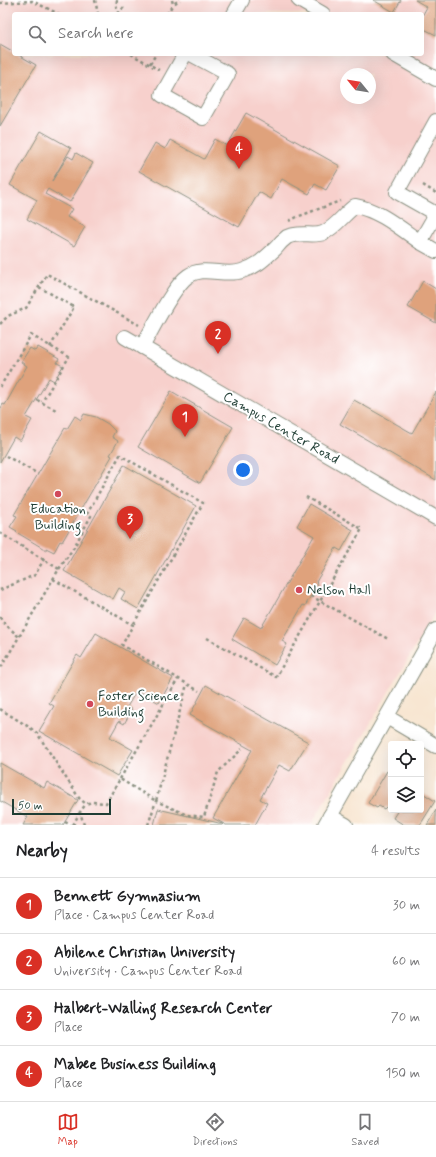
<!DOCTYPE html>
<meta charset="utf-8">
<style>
body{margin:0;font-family:Mynerve,sans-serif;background:#f6f6f6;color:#202124}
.controls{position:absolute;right:12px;bottom:12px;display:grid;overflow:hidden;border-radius:4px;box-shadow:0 4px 16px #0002}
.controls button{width:36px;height:36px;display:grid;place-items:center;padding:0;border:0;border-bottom:1px solid #e0e0e0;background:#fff;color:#202124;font:20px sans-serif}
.compass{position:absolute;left:340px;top:68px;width:36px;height:36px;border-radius:50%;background:#fff;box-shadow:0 4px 16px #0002;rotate:300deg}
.scale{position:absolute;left:12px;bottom:10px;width:99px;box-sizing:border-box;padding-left:4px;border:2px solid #1f3d34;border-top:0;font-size:11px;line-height:14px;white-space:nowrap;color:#1f3d34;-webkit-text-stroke:3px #fff;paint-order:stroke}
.you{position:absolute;left:243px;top:470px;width:14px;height:14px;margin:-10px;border:3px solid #fff;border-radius:50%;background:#1a73e8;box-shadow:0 0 0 6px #1a73e833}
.badge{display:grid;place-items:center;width:26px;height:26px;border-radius:50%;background:#d93025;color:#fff;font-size:13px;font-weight:700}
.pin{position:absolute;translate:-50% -33px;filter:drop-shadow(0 1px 2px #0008)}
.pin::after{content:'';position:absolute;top:21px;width:14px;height:12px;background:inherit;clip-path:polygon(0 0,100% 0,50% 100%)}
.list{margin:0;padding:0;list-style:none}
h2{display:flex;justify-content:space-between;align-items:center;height:52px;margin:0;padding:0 16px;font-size:17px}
h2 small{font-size:13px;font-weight:400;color:#757577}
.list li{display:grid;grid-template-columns:26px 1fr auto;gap:12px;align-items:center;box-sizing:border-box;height:56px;padding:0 16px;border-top:1px solid #e0e0e0}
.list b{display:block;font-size:15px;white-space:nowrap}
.list p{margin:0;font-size:13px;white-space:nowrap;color:#757577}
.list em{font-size:13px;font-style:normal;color:#757577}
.icon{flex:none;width:22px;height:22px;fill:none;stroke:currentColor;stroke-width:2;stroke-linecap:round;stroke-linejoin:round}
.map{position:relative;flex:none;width:436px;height:825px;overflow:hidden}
.search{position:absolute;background:#fff;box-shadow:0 4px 16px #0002;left:12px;right:12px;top:12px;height:44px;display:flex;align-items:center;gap:10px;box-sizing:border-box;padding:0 14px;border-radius:4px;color:#757577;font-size:15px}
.sheet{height:276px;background:#fff}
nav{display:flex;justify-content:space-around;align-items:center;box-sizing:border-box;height:56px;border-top:1px solid #e0e0e0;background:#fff;font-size:11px;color:#757577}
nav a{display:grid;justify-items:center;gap:2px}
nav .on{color:#d93025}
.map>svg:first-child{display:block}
.built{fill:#f7d0cc;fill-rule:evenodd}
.building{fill:#dfa27c}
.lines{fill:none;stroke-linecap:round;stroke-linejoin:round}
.minor-casing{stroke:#8c9283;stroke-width:16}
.path{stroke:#8c9283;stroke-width:2.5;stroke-dasharray:3 3;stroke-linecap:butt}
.minor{stroke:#fff;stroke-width:14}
.poi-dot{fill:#d1495b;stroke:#fff;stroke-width:1.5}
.labels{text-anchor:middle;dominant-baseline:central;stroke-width:4;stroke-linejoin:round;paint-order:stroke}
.street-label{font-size:14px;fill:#1f3d34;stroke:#fff}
.poi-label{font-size:14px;fill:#1f3d34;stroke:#fff;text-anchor:start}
</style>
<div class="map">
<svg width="436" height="825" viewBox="0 0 436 825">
<rect width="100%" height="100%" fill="#fff"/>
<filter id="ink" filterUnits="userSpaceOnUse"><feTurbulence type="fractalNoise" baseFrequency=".025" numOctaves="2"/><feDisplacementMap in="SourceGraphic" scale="8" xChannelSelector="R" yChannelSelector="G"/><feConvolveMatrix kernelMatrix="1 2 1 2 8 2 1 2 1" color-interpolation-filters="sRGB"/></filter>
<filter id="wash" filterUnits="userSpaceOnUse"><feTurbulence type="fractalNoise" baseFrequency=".012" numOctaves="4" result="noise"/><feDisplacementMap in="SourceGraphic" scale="16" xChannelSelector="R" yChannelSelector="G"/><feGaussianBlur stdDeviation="0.9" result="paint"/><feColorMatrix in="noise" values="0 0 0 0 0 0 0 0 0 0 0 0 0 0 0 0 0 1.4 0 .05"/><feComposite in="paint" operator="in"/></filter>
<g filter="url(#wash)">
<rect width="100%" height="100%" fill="#f8e6d2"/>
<!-- built -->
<path class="built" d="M 0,0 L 436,0 L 436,611 L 311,825 L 0,825 ZM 14,14 L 422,14 L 422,54 L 14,54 ZM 346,74 L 370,74 L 370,98 L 346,98 Z"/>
<g id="blocks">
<!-- building -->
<g class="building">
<path d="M 373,0 L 401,0 L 394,12 Z"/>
<path d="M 415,0 L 436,0 L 436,35 L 422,28 L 422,16 L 427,7 Z"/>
<path d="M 0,44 L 14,52 L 14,54 L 17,54 L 36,65 L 0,126 Z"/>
<path d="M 246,113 L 340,166 L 326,190 L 315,184 L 309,194 L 282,179 L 271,199 L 259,192 L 239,227 L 139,171 L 155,143 L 165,149 L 170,140 L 204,159 L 215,139 L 227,146 Z"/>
<path d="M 41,131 L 71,148 L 52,181 L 68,156 L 73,159 L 76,153 L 93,163 L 70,202 L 48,189 L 45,194 L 72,209 L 67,217 L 85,227 L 74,246 L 27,219 L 37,200 L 10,185 Z"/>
<path d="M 423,281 L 436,289 L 436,323 L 408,307 Z"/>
<path d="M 38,347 L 59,359 L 57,363 L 63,366 L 54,381 L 49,378 L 26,417 L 32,420 L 20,441 L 14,437 L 0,462 L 0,410 L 3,404 L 5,405 L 27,366 L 21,362 L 30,348 L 35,351 Z"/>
<path d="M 171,391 L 233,427 L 200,483 L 138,447 Z"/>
<path d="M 436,392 L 436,480 L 340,424 L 354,400 L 412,433 Z"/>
<path d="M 84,414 L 96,417 L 108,424 L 115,431 L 112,437 L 118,441 L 110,455 L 112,456 L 62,542 L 60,541 L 54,552 L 46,548 L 46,550 L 16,532 L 17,531 L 10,527 L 17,516 L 14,515 L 65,428 L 67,429 L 75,416 L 81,420 Z"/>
<path d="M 124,465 L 196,506 L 138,609 L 121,599 L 125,592 L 119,588 L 113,599 L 64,571 Z"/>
<path d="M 309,504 L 353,530 L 341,551 L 336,548 L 316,582 L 318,584 L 305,606 L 303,605 L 282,641 L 287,644 L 275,665 L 232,639 L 244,618 L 261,628 L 314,536 L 297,526 Z"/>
<path d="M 96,633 L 173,678 L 159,703 L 137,690 L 127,707 L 132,710 L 124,724 L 119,721 L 110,737 L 133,750 L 117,776 L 39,731 L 54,706 L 49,703 L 77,655 L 81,658 Z"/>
<path d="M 206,685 L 308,742 L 290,771 L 279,765 L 260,799 L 267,803 L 255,825 L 226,825 L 213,818 L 252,750 L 190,715 Z"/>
<path d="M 0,763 L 44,788 L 47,782 L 78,800 L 63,825 L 23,825 L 28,817 L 0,801 Z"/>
<path d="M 387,771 L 391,774 L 391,805 L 389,808 L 386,807 L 384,809 L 379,806 L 377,808 L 368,803 Z"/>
<path d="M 421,792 L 435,801 L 420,825 L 404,825 L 393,818 L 398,810 L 421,810 Z"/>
<path d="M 158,809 L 223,824 L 222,825 L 154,825 Z"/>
<path d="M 436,810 L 436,825 L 427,825 Z"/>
</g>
</g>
</g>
<g filter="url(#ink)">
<use href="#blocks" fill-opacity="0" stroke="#8c9283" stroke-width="1"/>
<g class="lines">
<!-- minor casing -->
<g class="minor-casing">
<g id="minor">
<path d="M 299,0 L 323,14"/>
<path d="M 234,14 L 242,0"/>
<path d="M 185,54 L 162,95 L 203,118 L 228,74 L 191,54"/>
<path d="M 393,54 L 436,79"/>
<path d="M 420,242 L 436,251"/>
<path d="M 125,337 L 436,518"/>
<path d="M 142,347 C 152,330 173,286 188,276 C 204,265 224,277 242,271 C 258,266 264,259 276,248 C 279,244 283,240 287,237 C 299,231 314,237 323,233 C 336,227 344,214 355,206 C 379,210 400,228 420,242 L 436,214 L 397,192 L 436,121"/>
<path d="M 387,717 L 436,746"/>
<path d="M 330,816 L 346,825"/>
<path d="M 325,825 L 436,630"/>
</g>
</g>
<!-- path -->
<g class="path">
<path d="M 95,0 L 98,14"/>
<path d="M 117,0 L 116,6 L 119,14"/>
<path d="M 172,0 L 173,4 L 180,0"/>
<path d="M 0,3 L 32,1 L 59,14"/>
<path d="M 118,14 L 124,7"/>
<path d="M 167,14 L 173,4"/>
<path d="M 131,54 L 159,70"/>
<path d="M 150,64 L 156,54"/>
<path d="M 423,185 L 436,193"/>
<path d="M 289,221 L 297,217 L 340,201"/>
<path d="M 39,287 L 74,307 L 50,347"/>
<path d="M 0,324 L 8,316 L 26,308 L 47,274 L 139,325"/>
<path d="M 0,387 L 31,335 L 69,357 L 42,402"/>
<path d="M 37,400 L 58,411"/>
<path d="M 6,456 L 38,474"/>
<path d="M 0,533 L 59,569 L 19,637"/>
<path d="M 59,569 L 74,547 L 91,516 L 87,514 L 120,455 L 203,503 L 133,625"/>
<path d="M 53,579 L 133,625 L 122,645 L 199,691"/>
<path d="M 0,590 L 35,575 L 44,559"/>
<path d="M 311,596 L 388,639"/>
<path d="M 0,617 L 2,621 L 19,637 L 0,669"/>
<path d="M 207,638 L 276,677 L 362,529 L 306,497"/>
<path d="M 0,709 L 29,727 L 37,733 L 79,798 L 86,804 L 92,802 L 106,803 L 120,779 L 156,801 L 187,684"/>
<path d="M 120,779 L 178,679"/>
<path d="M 65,822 L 71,825"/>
<path d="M 73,825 L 80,812"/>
<path d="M 84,825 L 80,812 L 86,804"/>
<path d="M 148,825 L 156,801 L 187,815 L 204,817 L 218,772 L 242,749"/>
</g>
<!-- minor -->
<use href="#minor" class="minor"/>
</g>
</g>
<!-- markers -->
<g class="poi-dot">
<circle cx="58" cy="494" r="4"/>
<circle cx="299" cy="590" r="4"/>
<circle cx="90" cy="704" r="4"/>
</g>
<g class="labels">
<!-- street labels -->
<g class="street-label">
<text transform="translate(281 428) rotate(30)">Campus Center Road</text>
</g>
<!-- poi labels -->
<g class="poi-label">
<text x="58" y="509" text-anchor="middle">Education<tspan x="58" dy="16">Building</tspan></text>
<text x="307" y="590">Nelson Hall</text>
<text x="98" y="696">Foster Science<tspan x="98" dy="16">Building</tspan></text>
</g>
</g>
</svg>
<div class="controls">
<button><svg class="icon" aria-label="locate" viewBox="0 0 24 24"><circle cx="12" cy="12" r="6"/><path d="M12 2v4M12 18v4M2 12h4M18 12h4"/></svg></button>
<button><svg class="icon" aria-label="layers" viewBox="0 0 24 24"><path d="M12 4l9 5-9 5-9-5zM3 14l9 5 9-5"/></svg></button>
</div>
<svg class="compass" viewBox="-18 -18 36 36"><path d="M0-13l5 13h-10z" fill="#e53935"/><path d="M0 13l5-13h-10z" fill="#757577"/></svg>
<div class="scale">50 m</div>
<div class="you"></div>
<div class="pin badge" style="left:185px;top:437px">1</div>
<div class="pin badge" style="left:218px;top:354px">2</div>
<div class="pin badge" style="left:130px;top:539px">3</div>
<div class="pin badge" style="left:239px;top:169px">4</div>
<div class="search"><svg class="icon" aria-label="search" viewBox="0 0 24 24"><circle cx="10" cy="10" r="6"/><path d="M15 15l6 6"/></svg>Search here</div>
</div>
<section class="sheet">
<h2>Nearby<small>4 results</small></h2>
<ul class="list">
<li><span class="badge">1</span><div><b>Bennett Gymnasium</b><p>Place · Campus Center Road</p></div><em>30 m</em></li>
<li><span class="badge">2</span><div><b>Abilene Christian University</b><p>University · Campus Center Road</p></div><em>60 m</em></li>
<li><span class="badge">3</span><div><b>Halbert-Walling Research Center</b><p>Place</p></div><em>70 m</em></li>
<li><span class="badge">4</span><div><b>Mabee Business Building</b><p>Place</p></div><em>150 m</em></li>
</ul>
</section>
<nav>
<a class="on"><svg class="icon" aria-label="map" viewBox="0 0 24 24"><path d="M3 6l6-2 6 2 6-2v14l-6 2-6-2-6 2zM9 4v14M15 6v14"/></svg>Map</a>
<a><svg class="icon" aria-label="directions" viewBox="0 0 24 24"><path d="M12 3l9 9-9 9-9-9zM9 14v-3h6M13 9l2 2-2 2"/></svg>Directions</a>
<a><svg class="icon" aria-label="saved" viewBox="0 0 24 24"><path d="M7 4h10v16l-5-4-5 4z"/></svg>Saved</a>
</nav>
